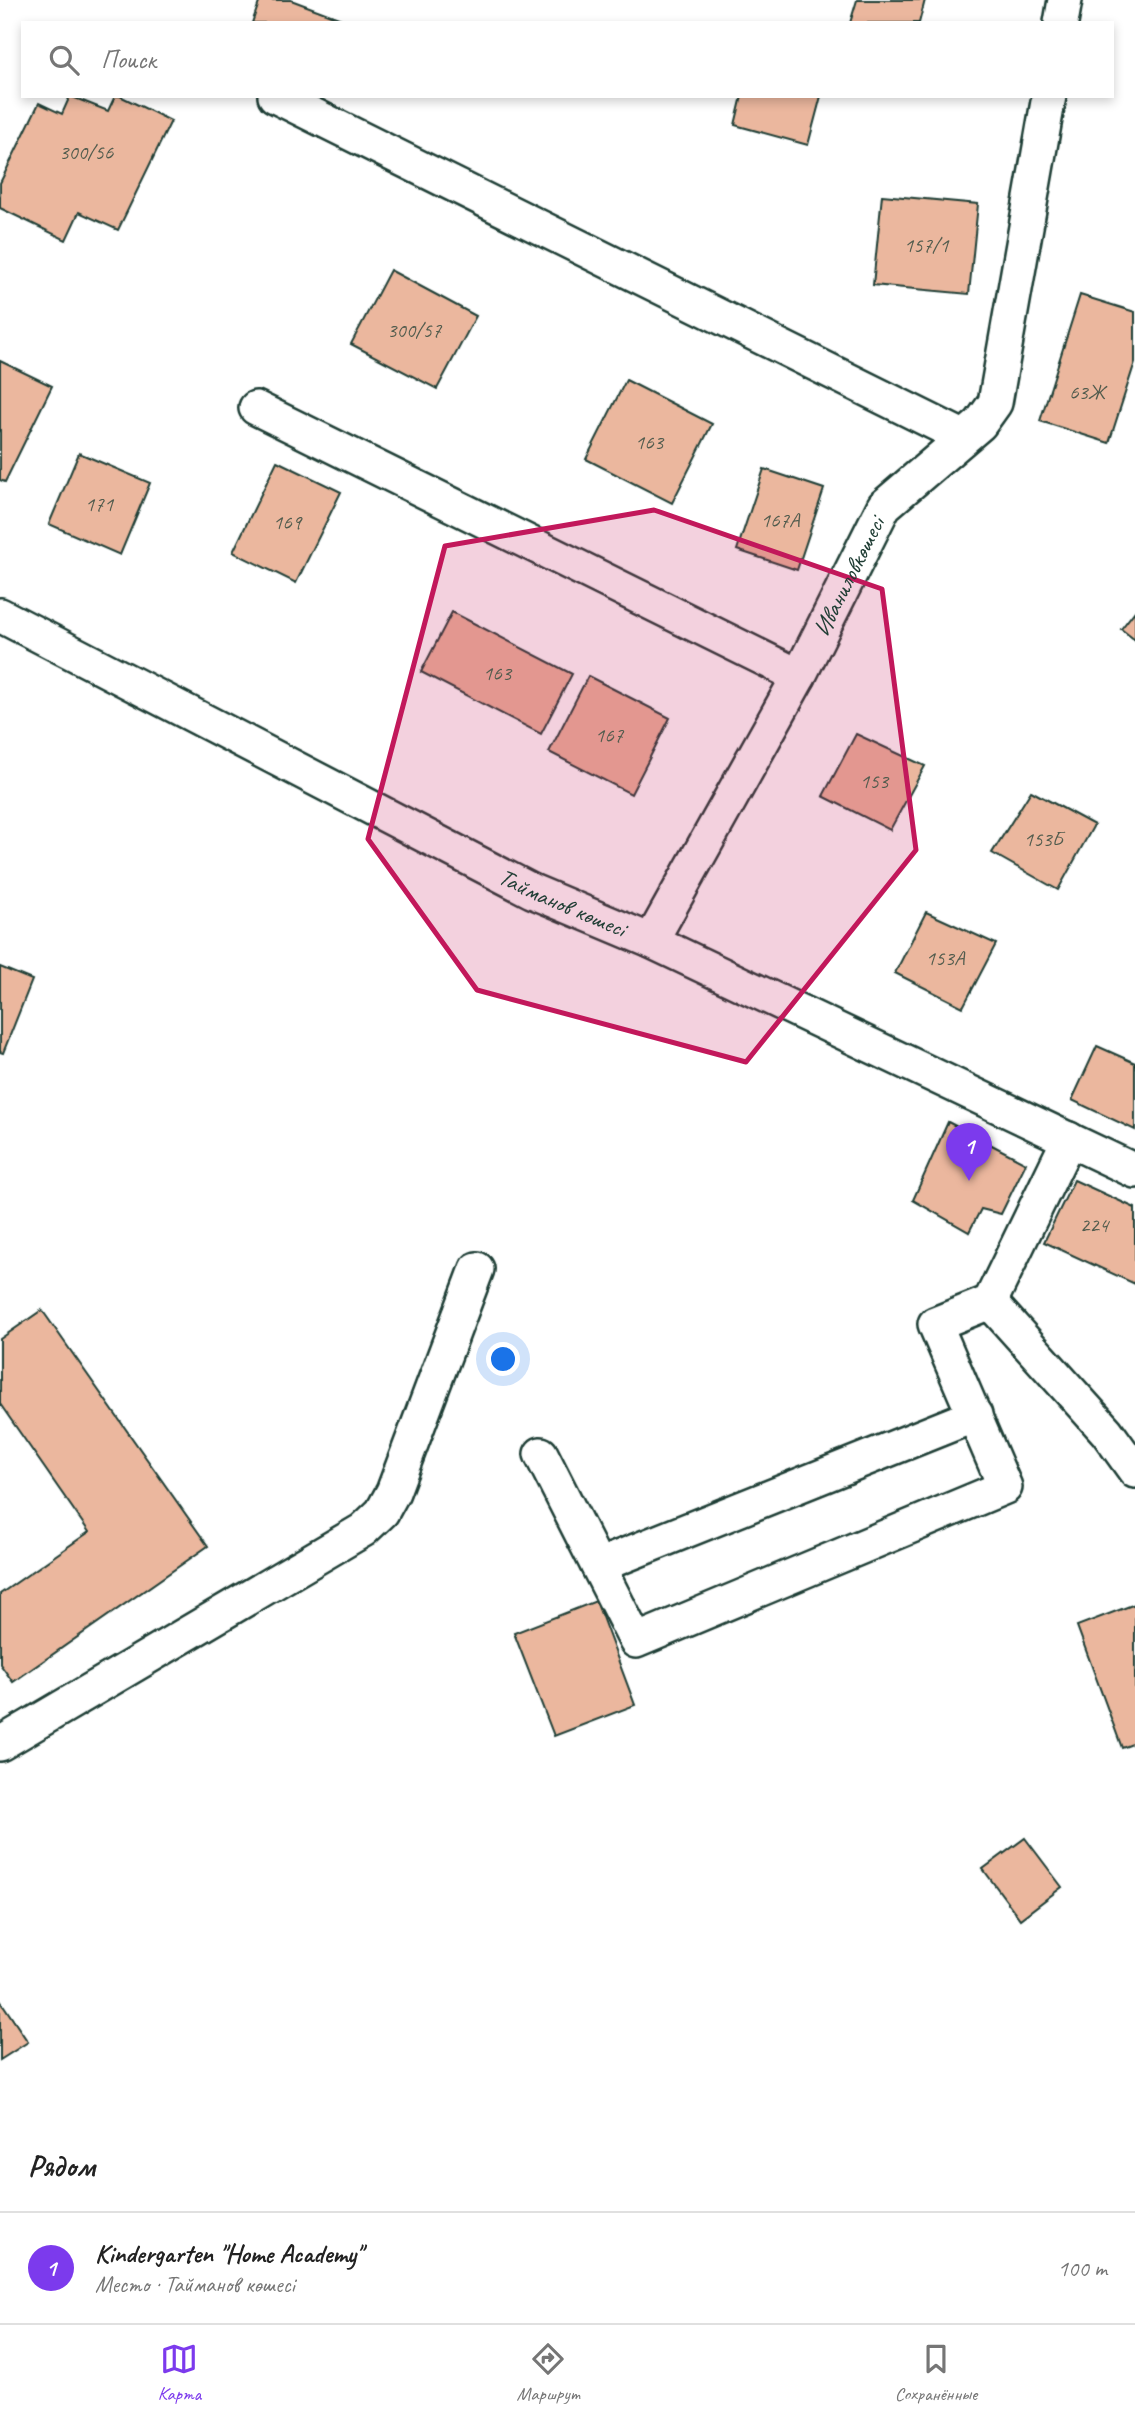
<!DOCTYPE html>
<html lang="ru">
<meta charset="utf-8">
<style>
body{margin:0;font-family:Caveat,sans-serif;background:#f2f2f2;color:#222}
.you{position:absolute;left:504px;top:1360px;width:24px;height:24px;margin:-18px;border:5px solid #fff;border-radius:50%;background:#1a73e8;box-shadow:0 0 0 10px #1a73e833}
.badge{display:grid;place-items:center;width:46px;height:46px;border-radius:50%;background:#7c3aed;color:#fff;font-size:23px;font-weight:700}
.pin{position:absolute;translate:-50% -58px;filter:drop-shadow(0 2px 4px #0008)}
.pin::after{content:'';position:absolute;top:37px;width:24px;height:21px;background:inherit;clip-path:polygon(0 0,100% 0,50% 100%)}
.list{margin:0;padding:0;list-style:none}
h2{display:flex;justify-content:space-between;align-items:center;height:91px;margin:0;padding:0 28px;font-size:30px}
h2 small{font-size:23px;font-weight:400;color:#767676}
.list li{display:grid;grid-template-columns:46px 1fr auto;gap:21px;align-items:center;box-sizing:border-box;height:112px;padding:0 28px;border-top:2px solid #e0e0e0}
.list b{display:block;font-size:26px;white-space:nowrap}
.list p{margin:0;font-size:23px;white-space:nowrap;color:#767676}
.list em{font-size:23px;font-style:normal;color:#767676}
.icon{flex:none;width:38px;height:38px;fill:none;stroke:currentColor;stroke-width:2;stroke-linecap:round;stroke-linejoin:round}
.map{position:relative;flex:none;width:1135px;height:2120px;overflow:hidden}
.search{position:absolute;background:#fff;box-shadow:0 4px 10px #0003;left:21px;right:21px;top:21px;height:77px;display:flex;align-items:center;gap:18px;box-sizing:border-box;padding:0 24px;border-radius:0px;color:#767676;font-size:26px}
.sheet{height:203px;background:#fff}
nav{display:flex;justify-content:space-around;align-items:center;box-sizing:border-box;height:98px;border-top:2px solid #e0e0e0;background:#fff;font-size:19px;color:#767676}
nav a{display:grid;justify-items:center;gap:4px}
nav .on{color:#7c3aed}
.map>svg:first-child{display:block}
.building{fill:#ebb79e;stroke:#1f3d34;stroke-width:2}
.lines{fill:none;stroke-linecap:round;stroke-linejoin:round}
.minor-casing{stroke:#1f3d34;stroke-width:38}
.minor{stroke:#fff;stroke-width:33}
.marked{fill:#c2185b;fill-opacity:0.2;stroke:#c2185b;stroke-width:5;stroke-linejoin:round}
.labels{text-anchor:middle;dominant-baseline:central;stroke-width:5;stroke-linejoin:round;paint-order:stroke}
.number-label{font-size:21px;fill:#525c4e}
.street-label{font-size:24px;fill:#1f3d34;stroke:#fff}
</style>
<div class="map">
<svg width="1135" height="2120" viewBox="0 0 1135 2120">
<rect width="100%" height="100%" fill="#fff"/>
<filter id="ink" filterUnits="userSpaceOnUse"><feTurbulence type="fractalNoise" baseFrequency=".0143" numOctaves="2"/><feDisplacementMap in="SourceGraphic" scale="14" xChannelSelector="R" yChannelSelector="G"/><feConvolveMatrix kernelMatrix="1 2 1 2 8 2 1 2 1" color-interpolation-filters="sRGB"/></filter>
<g filter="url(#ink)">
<!-- building -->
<g class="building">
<path d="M 260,0 L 291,0 L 352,23 L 252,23 Z"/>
<path d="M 857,0 L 925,0 L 919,23 L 850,23 Z"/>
<path d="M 70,96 L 108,111 L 115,96 L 120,96 L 171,121 L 118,230 L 79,212 L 66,240 L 0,208 L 0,183 L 39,103 L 62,114 Z"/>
<path d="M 742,96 L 821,96 L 808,145 L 735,125 Z"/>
<path d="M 882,195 L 978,204 L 969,294 L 873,285 Z"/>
<path d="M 390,270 L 476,316 L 437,389 L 351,344 Z"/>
<path d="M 1080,295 L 1135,312 L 1135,362 L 1109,443 L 1040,421 Z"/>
<path d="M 0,361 L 52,386 L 5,482 L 0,480 Z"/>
<path d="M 626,380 L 712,424 L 672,503 L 586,459 Z"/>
<path d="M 79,453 L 150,483 L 120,555 L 49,524 Z"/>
<path d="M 277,461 L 341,492 L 296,583 L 233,552 Z"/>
<path d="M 764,469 L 824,489 L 797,570 L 737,550 Z"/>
<path d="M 1135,611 L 1135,640 L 1121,629 Z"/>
<path d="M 452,612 L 572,674 L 541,734 L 421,672 Z"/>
<path d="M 588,676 L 670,718 L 631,794 L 549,752 Z"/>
<path d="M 856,734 L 925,766 L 890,830 L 823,796 Z"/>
<path d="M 1031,791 L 1094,825 L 1058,890 L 992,853 Z"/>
<path d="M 926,912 L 996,944 L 963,1007 L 895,973 Z"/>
<path d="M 0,967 L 32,980 L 3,1053 L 0,1052 Z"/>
<path d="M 1097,1046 L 1135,1063 L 1135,1130 L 1072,1100 Z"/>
<path d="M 948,1122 L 1026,1163 L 1001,1214 L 981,1209 L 969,1232 L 913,1200 Z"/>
<path d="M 1074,1180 L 1135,1208 L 1135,1284 L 1044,1242 Z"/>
<path d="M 42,1310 L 208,1546 L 13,1682 L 0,1664 L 0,1594 L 89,1532 L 0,1404 L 0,1339 Z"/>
<path d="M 596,1601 L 635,1705 L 554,1736 L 514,1633 Z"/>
<path d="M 1135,1604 L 1135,1743 L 1122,1748 L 1077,1626 Z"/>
<path d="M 1025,1838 L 1062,1887 L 1020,1919 L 983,1869 Z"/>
<path d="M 0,2000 L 28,2042 L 0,2060 Z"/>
</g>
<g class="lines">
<!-- minor casing -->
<g class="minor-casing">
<g id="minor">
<path d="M 1061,23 L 1065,0"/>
<path d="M 275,96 L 963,437"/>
<path d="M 256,408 L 799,676"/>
<path id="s1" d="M 0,615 L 532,891 L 651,941 L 1135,1171"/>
<path id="s2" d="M 651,941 L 799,676 L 884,506 L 980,424 L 995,403 L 1049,96"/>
<path d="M 990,1302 L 1107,1432 L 1135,1471"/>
<path d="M 541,1454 L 636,1641 L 1005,1487 L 935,1324 L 990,1302 L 1069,1139"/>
<path d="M 598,1566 L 975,1415"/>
<path d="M 0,1744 L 363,1530 L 382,1512 L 393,1492 L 477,1269"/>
</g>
</g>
<!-- minor -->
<use href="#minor" class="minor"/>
</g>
</g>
<!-- marked area -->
<path class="marked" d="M 654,510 L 882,589 L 916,850 L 746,1062 L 477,990 L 368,839 L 445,546 Z"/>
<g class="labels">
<!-- number labels -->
<g class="number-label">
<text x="86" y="152">300/56</text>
<text x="926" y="245">157/1</text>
<text x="414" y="330">300/57</text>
<text x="1087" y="392">63Ж</text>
<text x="649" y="442">163</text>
<text x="99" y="504">171</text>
<text x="780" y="520">167А</text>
<text x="287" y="522">169</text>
<text x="497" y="673">163</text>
<text x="609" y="735">167</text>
<text x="874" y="781">153</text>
<text x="1043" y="839">153Б</text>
<text x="945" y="958">153А</text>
<text x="1094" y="1225">224</text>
</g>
<!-- street labels -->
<g class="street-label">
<text stroke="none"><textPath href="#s2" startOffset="415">Иваниловкөшесі</textPath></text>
<text stroke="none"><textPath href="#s1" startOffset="632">Тайманов көшесі</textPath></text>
</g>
</g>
</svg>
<div class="you"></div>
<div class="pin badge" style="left:969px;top:1181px">1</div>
<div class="search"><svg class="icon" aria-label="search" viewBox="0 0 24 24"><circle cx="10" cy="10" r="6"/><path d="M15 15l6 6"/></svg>Поиск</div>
</div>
<section class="sheet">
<h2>Рядом<small></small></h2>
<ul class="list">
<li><span class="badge">1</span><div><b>Kindergarten &quot;Home Academy&quot;</b><p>Место · Тайманов көшесі</p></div><em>100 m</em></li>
</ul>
</section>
<nav>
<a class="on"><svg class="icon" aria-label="map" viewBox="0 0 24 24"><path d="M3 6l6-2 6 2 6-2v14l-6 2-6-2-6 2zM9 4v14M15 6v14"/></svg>Карта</a>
<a><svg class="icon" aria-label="directions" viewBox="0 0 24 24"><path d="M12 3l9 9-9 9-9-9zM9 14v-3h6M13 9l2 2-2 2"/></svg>Маршрут</a>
<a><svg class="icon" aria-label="saved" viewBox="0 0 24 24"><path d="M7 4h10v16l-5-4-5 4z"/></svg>Сохранённые</a>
</nav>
